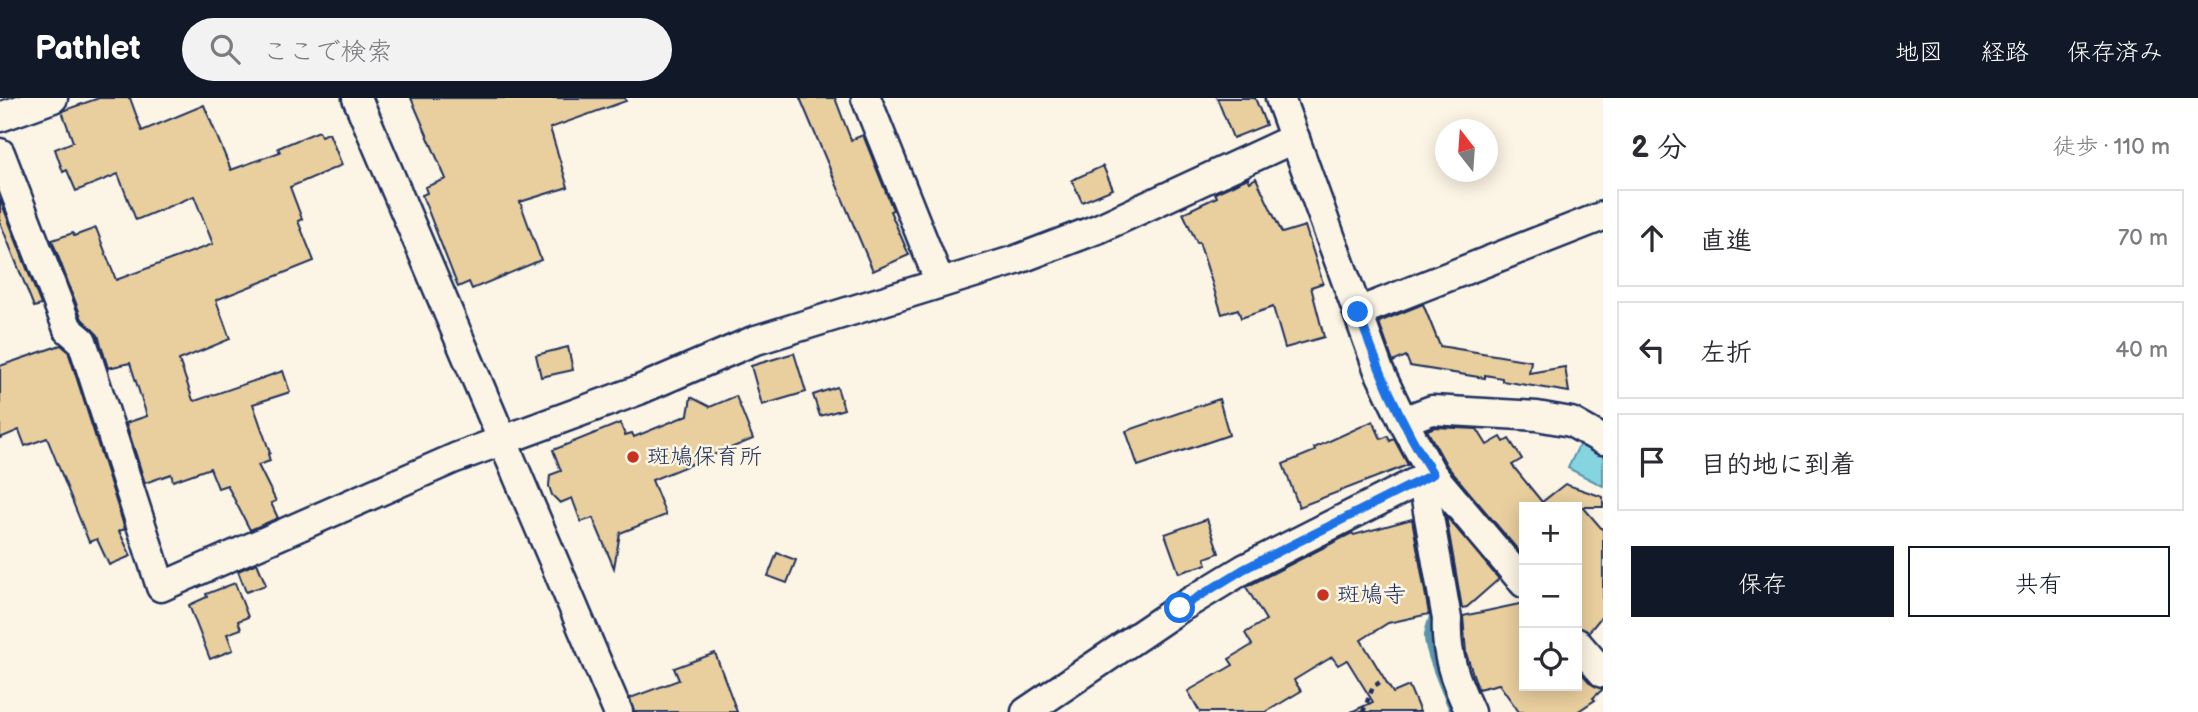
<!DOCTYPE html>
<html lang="ja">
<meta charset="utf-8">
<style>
body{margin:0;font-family:"Balsamiq Sans","Klee One",sans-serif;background:#f2f2f3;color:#2b2b33}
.controls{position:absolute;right:21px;bottom:21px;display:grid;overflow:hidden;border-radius:0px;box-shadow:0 4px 18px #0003}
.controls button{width:63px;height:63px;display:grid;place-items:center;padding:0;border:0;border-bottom:2px solid #e1e1e2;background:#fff;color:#2b2b33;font:35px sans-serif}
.compass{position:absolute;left:1435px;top:21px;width:63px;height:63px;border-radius:50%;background:#fff;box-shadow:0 4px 18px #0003;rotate:343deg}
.stop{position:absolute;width:21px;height:21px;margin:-16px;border:5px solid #1a73e8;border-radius:50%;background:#fff}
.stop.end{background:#1a73e8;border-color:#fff;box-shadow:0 2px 7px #0008}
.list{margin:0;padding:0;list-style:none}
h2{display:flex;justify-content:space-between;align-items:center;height:91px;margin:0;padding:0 28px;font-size:30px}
h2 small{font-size:23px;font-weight:400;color:#7c7c81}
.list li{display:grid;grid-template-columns:46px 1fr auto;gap:21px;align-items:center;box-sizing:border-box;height:98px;margin:0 14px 14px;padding:0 14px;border:2px solid #e1e1e2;border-radius:0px}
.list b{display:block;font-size:26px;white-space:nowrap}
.list em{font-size:23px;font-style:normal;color:#7c7c81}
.actions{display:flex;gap:14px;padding:21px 28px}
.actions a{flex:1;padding:16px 0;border:2px solid #111827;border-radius:0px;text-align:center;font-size:24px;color:#111827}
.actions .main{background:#111827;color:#fff}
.icon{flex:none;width:38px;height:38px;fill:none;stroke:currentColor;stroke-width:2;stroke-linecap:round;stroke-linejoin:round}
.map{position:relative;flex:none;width:1603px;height:614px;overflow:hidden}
header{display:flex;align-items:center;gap:42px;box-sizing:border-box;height:98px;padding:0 35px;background:#111827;color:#fff}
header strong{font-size:33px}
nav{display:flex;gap:38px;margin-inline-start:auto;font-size:24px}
.search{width:490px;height:63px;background:#f2f2f3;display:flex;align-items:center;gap:18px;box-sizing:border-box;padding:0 24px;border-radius:38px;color:#7c7c81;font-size:26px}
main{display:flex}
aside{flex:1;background:#fff}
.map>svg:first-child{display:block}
.water{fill:#85d5e0;stroke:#5b93ac;stroke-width:2}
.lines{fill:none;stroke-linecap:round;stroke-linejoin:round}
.stream{stroke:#5b93ac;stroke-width:8}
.building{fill:#eacf9e;stroke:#1b2f5e;stroke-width:2}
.street-casing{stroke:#1b2f5e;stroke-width:33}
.path{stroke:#1b2f5e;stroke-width:4.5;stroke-dasharray:5 5;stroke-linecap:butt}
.street{stroke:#fcf5e5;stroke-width:28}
.route{stroke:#1a73e8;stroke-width:9}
.poi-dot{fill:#c8321e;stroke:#fcf5e5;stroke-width:2.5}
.labels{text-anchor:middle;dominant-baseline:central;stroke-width:5;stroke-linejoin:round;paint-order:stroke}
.poi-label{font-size:23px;fill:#1b2f5e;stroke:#fcf5e5;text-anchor:start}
</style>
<header>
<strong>Pathlet</strong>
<div class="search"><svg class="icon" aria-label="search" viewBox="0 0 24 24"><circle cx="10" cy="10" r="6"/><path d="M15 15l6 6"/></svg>ここで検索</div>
<nav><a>地図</a><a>経路</a><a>保存済み</a></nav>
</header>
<main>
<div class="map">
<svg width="1603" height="614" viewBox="0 0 1603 614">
<rect width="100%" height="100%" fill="#fcf5e5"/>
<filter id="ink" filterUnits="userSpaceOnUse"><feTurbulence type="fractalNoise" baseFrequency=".0143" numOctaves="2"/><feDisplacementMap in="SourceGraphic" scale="14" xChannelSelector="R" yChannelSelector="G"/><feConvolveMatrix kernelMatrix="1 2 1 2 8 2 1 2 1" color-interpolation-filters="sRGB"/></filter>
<g filter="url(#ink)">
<!-- water -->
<path class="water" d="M 1580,345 L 1603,357 L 1603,388 L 1568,370 Z"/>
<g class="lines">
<!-- stream -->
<path class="stream" d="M 1433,513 C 1434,523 1427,531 1428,540 C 1429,558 1447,597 1454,614"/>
</g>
<!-- building -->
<g class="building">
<path d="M 99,0 L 130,0 L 142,33 L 204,7 L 231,72 L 280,54 L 278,50 L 319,33 L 321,38 L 329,35 L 342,67 L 290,89 L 302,121 L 298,123 L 314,163 L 216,202 L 230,241 L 179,262 L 193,302 L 195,303 L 283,273 L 290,294 L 253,306 L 270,355 L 268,356 L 270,363 L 258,367 L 276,403 L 271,405 L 278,420 L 250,432 L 227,387 L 218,390 L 210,370 L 173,383 L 171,376 L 145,385 L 126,325 L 147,318 L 130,265 L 108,270 L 98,237 L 82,221 L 52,142 L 73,135 L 74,138 L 96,130 L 116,182 L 213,146 L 194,98 L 136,122 L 118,76 L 76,93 L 67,72 L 63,74 L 55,51 L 73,44 L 62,13 Z"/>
<path d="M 411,0 L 625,0 L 626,3 L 550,30 L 568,89 L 520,104 L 541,162 L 472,191 L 469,184 L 458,189 L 422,97 L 427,95 L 425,89 L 446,81 Z"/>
<path d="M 800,0 L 835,0 L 851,42 L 863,37 L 893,112 L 890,113 L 909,157 L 873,173 Z"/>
<path d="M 1217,0 L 1255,0 L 1266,27 L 1233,40 Z"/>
<path d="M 1103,68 L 1113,91 L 1082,104 L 1072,82 Z"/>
<path d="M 1248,80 L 1250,84 L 1256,80 L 1282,135 L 1305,128 L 1323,185 L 1311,189 L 1324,239 L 1285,250 L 1273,209 L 1241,220 L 1238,211 L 1222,216 L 1199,144 L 1197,145 L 1183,115 L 1217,99 L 1215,95 Z"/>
<path d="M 0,101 L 41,207 L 34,209 L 0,124 Z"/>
<path d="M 1423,206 L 1440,248 L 1531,263 L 1529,275 L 1565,269 L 1569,294 L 1502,283 L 1502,280 L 1485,277 L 1485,280 L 1410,268 L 1406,258 L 1393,264 L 1379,224 Z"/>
<path d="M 61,247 L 68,253 L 125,431 L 119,433 L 131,458 L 109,467 L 97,441 L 89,444 L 47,340 L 25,348 L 19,332 L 0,340 L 0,268 Z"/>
<path d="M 568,249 L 573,272 L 541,279 L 536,257 Z"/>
<path d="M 794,255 L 806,294 L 762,307 L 751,268 Z"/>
<path d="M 837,289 L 844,311 L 820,318 L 813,297 Z"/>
<path d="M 736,298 L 753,341 L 652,382 L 666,417 L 620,435 L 614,470 L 593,420 L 581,424 L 572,400 L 560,405 L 552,397 L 549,388 L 550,377 L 561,373 L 553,352 L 620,325 L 625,337 L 632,335 L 634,339 L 688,317 L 691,299 L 710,309 Z"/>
<path d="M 1219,301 L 1229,337 L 1138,368 L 1126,333 Z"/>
<path d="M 1373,323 L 1381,341 L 1388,338 L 1390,343 L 1394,341 L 1408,367 L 1299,409 L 1283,366 L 1315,353 L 1314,350 Z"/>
<path d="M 1435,329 L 1477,331 L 1487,347 L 1501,339 L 1504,344 L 1509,341 L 1522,361 L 1512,367 L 1542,404 L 1565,386 L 1603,399 L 1603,409 L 1583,409 L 1603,432 L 1603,517 L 1589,534 L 1577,529 L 1577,409 L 1524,409 L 1523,458 L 1447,368 L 1427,332 Z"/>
<path d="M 1446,418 L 1499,481 L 1467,509 L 1462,510 Z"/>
<path d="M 1207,421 L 1219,455 L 1205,460 L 1207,466 L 1179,475 L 1165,436 Z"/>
<path d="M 1412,421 L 1429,516 L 1388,525 L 1361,542 L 1393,595 L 1409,588 L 1420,614 L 1351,614 L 1373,604 L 1347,562 L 1338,567 L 1332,559 L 1294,582 L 1301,593 L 1266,614 L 1200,614 L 1188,593 L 1233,567 L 1229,561 L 1252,547 L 1245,535 L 1266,522 L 1246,489 L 1352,435 L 1354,437 Z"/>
<path d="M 777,455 L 796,462 L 787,485 L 768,478 Z"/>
<path d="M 257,465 L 266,487 L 246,494 L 238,473 Z"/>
<path d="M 235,485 L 248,519 L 238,523 L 241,531 L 227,536 L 233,552 L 210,561 L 189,507 L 207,499 L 206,496 Z"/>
<path d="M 1524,505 L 1524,588 L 1577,588 L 1577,570 L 1591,586 L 1603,591 L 1593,600 L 1595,602 L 1577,614 L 1519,614 L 1499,586 L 1478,591 L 1466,555 L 1463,518 Z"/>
<path d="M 715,555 L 737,614 L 634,614 L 630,600 L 679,582 L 674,570 Z"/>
</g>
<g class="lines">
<!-- street casing -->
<g class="street-casing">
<g id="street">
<path d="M 357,0 L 618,614"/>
<path d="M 866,0 L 940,185"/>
<path d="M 1280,0 L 1379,273 L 1403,323 L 1432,376 L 1524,485"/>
<path d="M 0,19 L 53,0"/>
<path d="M 0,55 L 68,231 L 82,243 L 161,489 L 455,360 L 639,292 L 753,243 L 1016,162 L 1100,130 L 1295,40"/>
<path d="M 1358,214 L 1603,118"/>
<path d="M 1403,323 L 1432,312 L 1537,318 L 1571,324 L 1603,342"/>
<path d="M 1432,376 L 1425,396 L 1447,521 C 1445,557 1455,582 1470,614"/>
<path d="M 1577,545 L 1603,575"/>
<path d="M 1026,614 L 1180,510 L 1244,471 L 1432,376"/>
</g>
</g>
<!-- path -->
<path class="path" d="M 1363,614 L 1373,589 L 1383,582"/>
<!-- street -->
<use href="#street" class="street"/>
</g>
</g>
<g class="lines" filter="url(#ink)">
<!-- route -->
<path class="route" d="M 1180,510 L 1244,471 L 1433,376 C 1400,325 1378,270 1358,214"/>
</g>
<!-- markers -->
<g class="poi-dot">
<circle cx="633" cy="359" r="7"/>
<circle cx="1323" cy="497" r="7"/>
</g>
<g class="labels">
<!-- poi labels -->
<g class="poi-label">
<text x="647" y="359">斑鳩保育所</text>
<text x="1337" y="497">斑鳩寺</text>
</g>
</g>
</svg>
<div class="controls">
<button>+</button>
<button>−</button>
<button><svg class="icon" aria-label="locate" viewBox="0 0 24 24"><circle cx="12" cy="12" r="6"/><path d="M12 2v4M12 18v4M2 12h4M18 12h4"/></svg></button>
</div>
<svg class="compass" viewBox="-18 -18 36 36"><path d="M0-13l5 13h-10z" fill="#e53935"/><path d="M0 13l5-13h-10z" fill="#7c7c81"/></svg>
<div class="stop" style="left:1180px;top:510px"></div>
<div class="stop end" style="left:1358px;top:214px"></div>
</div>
<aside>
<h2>2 分<small>徒歩 · 110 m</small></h2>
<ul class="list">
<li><svg class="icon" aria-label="ahead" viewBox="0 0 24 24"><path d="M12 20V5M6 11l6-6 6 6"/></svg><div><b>直進</b></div><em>70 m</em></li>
<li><svg class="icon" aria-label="left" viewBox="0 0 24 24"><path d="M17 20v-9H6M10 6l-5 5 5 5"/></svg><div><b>左折</b></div><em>40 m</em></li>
<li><svg class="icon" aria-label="arrive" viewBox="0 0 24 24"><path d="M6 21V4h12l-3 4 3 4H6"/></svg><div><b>目的地に到着</b></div></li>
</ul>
<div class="actions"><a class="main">保存</a><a>共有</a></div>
</aside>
</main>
